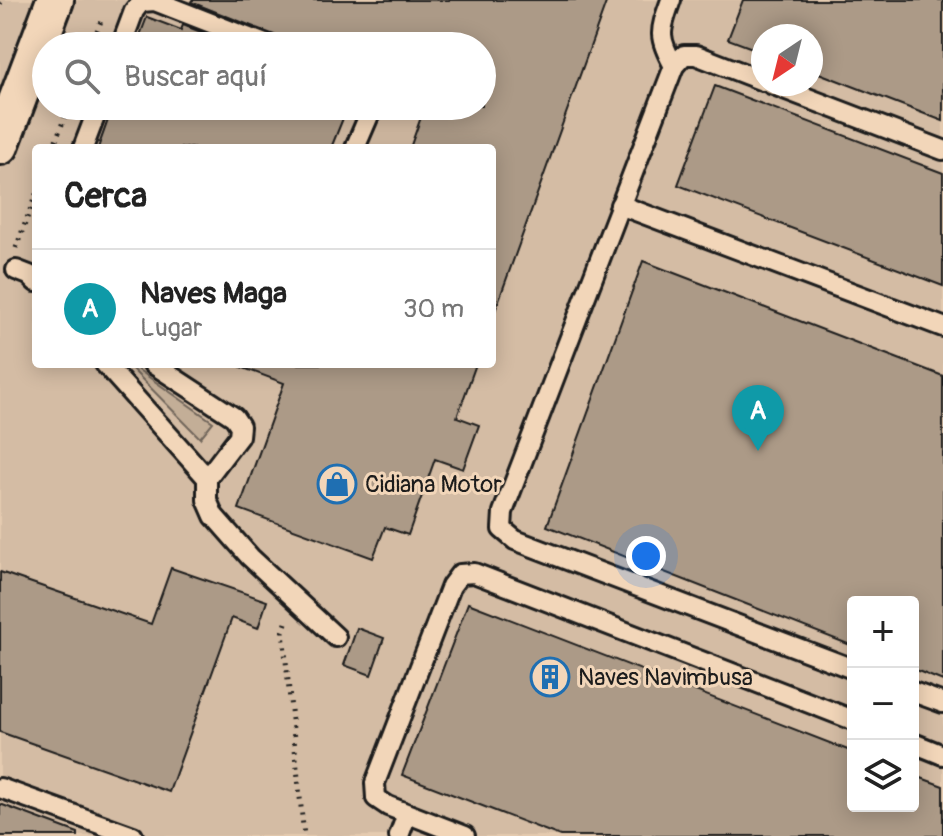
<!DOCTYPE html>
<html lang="es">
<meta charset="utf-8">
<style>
body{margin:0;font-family:Pangolin,sans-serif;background:#f2f2f2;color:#222}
.controls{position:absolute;right:24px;bottom:24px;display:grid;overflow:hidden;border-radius:8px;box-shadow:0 4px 20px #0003}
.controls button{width:72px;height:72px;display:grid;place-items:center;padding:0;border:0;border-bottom:2px solid #e0e0e0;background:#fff;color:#222;font:40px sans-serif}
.compass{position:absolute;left:751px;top:24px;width:72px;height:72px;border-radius:50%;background:#fff;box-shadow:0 4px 20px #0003;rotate:215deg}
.you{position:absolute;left:646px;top:556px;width:28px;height:28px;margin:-20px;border:6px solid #fff;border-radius:50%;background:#1a73e8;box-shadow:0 0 0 12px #1a73e833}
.badge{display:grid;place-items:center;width:52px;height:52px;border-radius:50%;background:#111827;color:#fff;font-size:26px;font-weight:700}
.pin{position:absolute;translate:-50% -66px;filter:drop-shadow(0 2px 4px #0008)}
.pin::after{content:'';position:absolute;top:42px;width:28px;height:24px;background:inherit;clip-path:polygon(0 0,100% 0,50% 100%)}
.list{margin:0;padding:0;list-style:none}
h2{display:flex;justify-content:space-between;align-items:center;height:104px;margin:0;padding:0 32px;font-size:34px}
h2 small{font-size:26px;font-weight:400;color:#767676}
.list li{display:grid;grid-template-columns:52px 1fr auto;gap:24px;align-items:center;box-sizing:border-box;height:120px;padding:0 32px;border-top:2px solid #e0e0e0}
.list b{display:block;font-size:30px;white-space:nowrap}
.list p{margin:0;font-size:26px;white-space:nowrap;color:#767676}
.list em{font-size:26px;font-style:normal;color:#767676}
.icon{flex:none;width:44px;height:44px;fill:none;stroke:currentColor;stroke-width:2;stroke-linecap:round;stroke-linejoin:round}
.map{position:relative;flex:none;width:943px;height:836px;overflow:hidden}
.search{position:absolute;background:#fff;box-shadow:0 4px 20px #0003;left:32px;top:32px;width:464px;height:88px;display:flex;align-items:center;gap:20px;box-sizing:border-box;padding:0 28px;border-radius:44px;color:#767676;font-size:30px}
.panel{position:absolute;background:#fff;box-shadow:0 4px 20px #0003;left:32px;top:144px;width:464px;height:224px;border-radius:8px}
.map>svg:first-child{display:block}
.built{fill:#d4bca4;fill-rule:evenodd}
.green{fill:#c3ae97;stroke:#70655a;stroke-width:2}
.building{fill:#ac9a87;stroke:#1c1c1c;stroke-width:2}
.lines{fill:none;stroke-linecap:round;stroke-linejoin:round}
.service-casing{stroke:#1c1c1c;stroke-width:24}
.minor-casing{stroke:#1c1c1c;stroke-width:42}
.path{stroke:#1c1c1c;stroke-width:5;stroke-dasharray:2 6;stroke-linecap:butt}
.service{stroke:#f2d6b9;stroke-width:18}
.minor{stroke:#f2d6b9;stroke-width:36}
.labels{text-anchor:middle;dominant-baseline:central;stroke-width:6;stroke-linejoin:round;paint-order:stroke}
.poi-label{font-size:24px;fill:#1c1c1c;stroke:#f2d6b9;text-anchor:start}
</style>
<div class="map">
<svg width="943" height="836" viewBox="0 0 943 836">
<rect width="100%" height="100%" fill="#e5cbb0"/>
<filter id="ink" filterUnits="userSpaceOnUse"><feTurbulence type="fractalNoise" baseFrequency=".0125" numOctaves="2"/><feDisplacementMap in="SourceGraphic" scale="16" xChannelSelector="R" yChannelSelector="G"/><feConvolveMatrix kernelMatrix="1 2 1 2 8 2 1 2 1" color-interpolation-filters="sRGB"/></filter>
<g filter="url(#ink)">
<!-- built -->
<path class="built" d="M 0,0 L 943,0 L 943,836 L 0,836 ZM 763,36 L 811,36 L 811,84 L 763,84 ZM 46,46 L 482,46 L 482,106 L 46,106 ZM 36,148 L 492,148 L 492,364 L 36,364 ZM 853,602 L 913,602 L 913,806 L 853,806 Z"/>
<!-- green -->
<path class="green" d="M 127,364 L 130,364 L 213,422 L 200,438 Z"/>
<!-- building -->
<g class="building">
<path d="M 192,0 L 607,0 L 495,311 L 492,310 L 492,148 L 410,148 L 425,106 L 482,106 L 482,46 L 282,46 L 280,39 L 274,35 L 191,2 Z"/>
<path d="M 743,0 L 943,0 L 943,121 L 811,70 L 811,36 L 763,36 L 763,52 L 728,39 Z"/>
<path d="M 147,17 L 181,30 L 183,25 L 237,46 L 136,46 Z"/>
<path d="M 715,86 L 943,173 L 943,286 L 678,185 Z"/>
<path d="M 113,106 L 348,106 L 331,148 L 98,148 Z"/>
<path d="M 643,261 L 943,376 L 943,681 L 913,669 L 913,602 L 853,602 L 853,646 L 547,526 Z"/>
<path d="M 241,364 L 476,364 L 457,417 L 479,425 L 463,469 L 435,459 L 408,535 L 385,527 L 373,558 L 239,509 L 284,383 L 241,367 Z"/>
<path d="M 171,568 L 267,601 L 258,628 L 232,618 L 169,792 L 0,732 L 0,572 L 151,624 Z"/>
<path d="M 468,603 L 853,752 L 853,806 L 913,806 L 913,775 L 943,786 L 943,836 L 560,836 L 402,775 Z"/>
<path d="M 357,628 L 384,638 L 371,675 L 344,665 Z"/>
<path d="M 0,804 L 78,833 L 78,836 L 0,836 Z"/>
</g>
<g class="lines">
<!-- service casing -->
<g class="service-casing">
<g id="service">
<path d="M 671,0 C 660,31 657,36 674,66"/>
<path d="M 121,46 L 134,11 L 141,2 L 155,1 L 270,46"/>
<path d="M 763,81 L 696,55 L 684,55 L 674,66 L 503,512 L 502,529 L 515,540 L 853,669"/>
<path d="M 771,84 L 943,150"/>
<path d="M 83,148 L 99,106"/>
<path d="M 355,148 L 373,106"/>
<path d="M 620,205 L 943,327"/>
<path d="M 16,270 L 29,275 L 36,282"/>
<path d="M 105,364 L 207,478 L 239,436 L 240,426 L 234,417 L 153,364"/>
<path d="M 207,478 L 207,500 L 214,516 L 250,557 L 336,637"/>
<path d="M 913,692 L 943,703"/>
<path d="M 913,743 L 943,755"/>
<path d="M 0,788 L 133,836"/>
<path d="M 399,836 L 407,814"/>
<path d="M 465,836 L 388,806 L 376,798 L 375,783 L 451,586 L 460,574 L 474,573 L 853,720"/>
</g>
</g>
<!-- minor casing -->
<g class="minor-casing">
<path id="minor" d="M 0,146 L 55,0"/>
</g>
<!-- path -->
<g class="path">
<path d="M 0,4 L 2,0"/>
<path d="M 91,46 L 101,21"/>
<path d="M 53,148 L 69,106"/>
<path d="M 16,248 L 36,194"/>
<path d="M 286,623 L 283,632 L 304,836"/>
</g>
<!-- service -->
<use href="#service" class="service"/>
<!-- minor -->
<use href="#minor" class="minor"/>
</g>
</g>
<!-- icons -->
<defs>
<g id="shop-ring" transform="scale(2)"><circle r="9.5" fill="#f2d6b9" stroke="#1f6fb2" stroke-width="1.5"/><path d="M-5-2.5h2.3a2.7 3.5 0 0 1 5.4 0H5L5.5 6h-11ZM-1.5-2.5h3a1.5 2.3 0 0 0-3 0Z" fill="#1f6fb2"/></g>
<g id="building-ring" transform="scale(2)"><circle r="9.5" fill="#f2d6b9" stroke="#1f6fb2" stroke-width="1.5"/><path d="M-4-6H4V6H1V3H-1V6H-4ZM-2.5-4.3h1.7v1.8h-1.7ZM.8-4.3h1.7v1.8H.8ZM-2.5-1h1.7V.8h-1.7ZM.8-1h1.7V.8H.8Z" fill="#1f6fb2"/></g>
</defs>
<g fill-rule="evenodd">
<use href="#shop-ring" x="337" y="484"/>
<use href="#building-ring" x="550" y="677"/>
</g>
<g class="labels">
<!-- poi labels -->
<g class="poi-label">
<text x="365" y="484">Cidiana Motor</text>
<text x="578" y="677">Naves Navimbusa</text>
</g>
</g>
</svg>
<div class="controls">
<button>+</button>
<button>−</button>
<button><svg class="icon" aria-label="layers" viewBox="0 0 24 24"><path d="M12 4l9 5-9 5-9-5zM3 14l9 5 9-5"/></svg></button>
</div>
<svg class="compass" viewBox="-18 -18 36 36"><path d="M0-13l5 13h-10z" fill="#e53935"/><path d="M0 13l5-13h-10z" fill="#767676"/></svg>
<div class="you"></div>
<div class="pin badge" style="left:758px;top:451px;background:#0f9aa8">A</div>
<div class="search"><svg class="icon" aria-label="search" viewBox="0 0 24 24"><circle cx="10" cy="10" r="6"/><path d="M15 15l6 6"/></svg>Buscar aquí</div>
<section class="panel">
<h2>Cerca<small></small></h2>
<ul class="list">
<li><span class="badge" style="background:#0f9aa8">A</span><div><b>Naves Maga</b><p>Lugar</p></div><em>30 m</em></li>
</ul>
</section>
</div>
